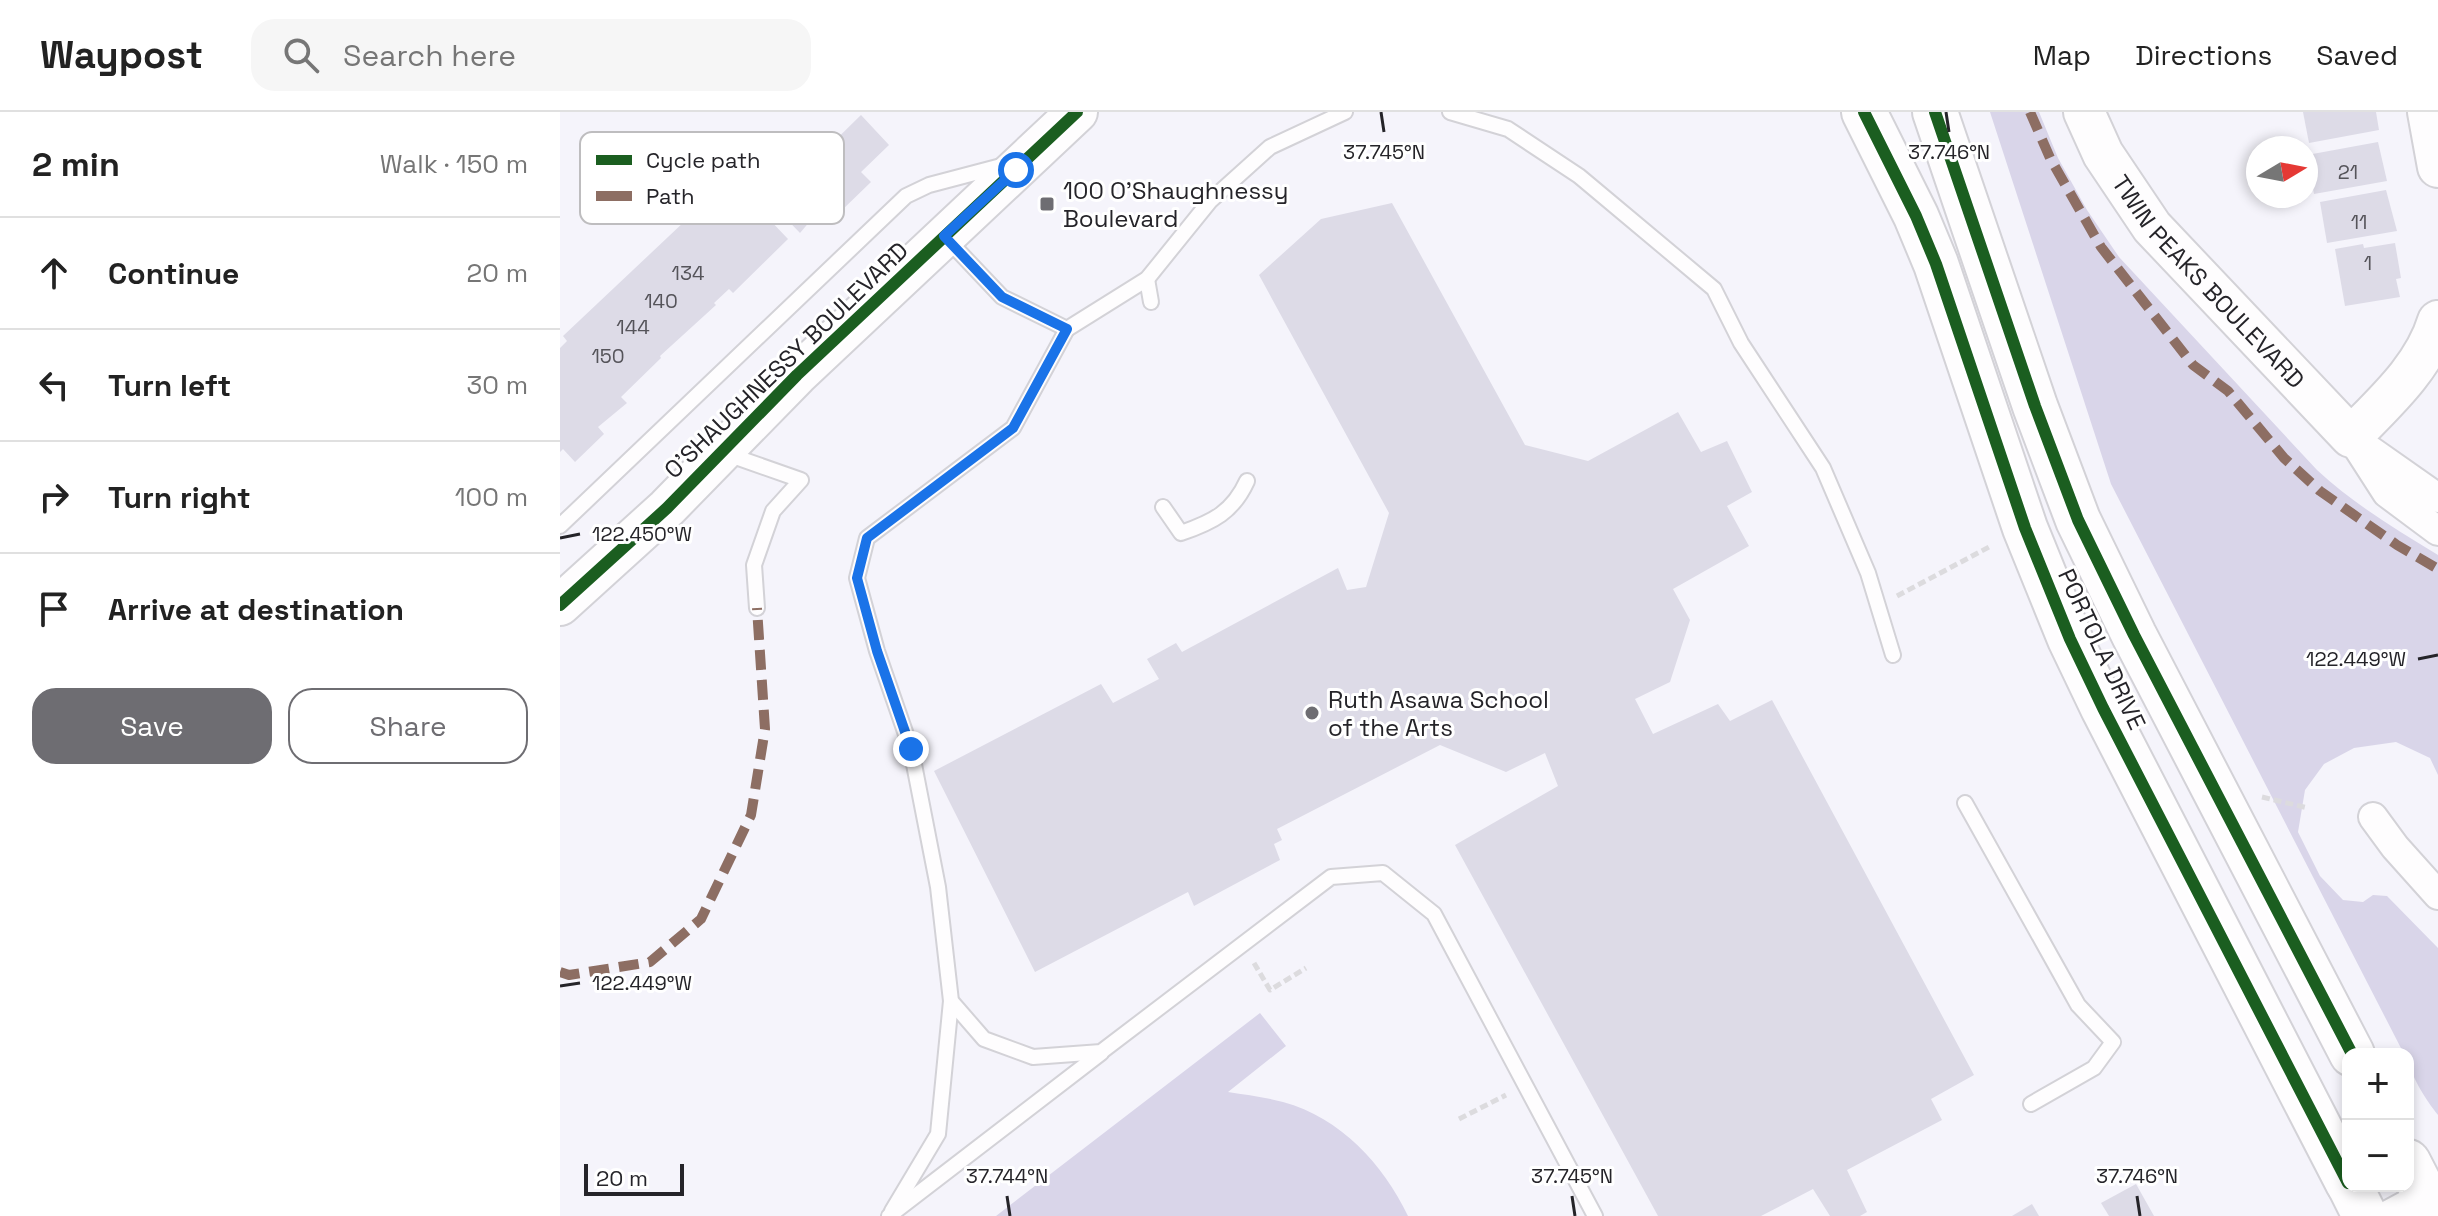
<!DOCTYPE html>
<meta charset="utf-8">
<style>
body{margin:0;font-family:"Space Grotesk",sans-serif;background:#f6f6f6;color:#222}
.controls{position:absolute;right:24px;bottom:24px;display:grid;overflow:hidden;border-radius:16px;box-shadow:0 4px 12px #0003}
.controls button{width:72px;height:72px;display:grid;place-items:center;padding:0;border:0;border-bottom:2px solid #e0e0e0;background:#fff;color:#222;font:40px sans-serif}
.compass{position:absolute;left:1686px;top:24px;width:72px;height:72px;border-radius:50%;background:#fff;box-shadow:0 4px 12px #0003;rotate:80deg}
.scale{position:absolute;left:24px;bottom:20px;width:100px;box-sizing:border-box;padding-left:8px;border:4px solid #252429;border-top:0;font-size:22px;line-height:28px;white-space:nowrap;color:#252429;-webkit-text-stroke:6px #fff;paint-order:stroke}
.stop{position:absolute;width:24px;height:24px;margin:-18px;border:6px solid #1a73e8;border-radius:50%;background:#fff}
.stop.end{background:#1a73e8;border-color:#fff;box-shadow:0 2px 8px #0008}
.list{margin:0;padding:0;list-style:none}
h2{display:flex;justify-content:space-between;align-items:center;height:104px;margin:0;padding:0 32px;font-size:34px}
h2 small{font-size:26px;font-weight:400;color:#767676}
.list li{display:grid;grid-template-columns:52px 1fr auto;gap:24px;align-items:center;box-sizing:border-box;height:112px;padding:0 32px;border-top:2px solid #e0e0e0}
.list b{display:block;font-size:30px;white-space:nowrap}
.list em{font-size:26px;font-style:normal;color:#767676}
.actions{display:flex;gap:16px;padding:24px 32px}
.actions a{flex:1;padding:18px 0;border:2px solid #6e6d72;border-radius:24px;text-align:center;font-size:28px;color:#6e6d72}
.actions .main{background:#6e6d72;color:#fff}
.icon{flex:none;width:44px;height:44px;fill:none;stroke:currentColor;stroke-width:2;stroke-linecap:round;stroke-linejoin:round}
.map{position:relative;flex:none;width:1878px;height:1104px;overflow:hidden}
header{display:flex;align-items:center;gap:48px;box-sizing:border-box;height:112px;padding:0 40px;background:#fff;border-bottom:2px solid #e0e0e0}
header strong{font-size:38px}
nav{display:flex;gap:44px;margin-inline-start:auto;font-size:28px}
.search{width:560px;height:72px;background:#f6f6f6;display:flex;align-items:center;gap:20px;box-sizing:border-box;padding:0 28px;border-radius:24px;color:#767676;font-size:30px}
main{display:flex}
aside{flex:1;background:#fff}
.map>svg:first-child{display:block}
.green{fill:#d9d5e9}
.building{fill:#dddbe7}
.lines{fill:none;stroke-linecap:round;stroke-linejoin:round}
.lane-casing{stroke:#d3d2d7;stroke-width:18}
.street-casing{stroke:#d3d2d7;stroke-width:32}
.secondary-casing{stroke:#d3d2d7;stroke-width:44}
.primary-casing{stroke:#d3d2d7;stroke-width:48}
.path{stroke:#dcdbde;stroke-width:5;stroke-dasharray:8 4;stroke-linecap:butt}
.lane{stroke:#fefdfe;stroke-width:14}
.street{stroke:#fefdfe;stroke-width:28}
.secondary{stroke:#fefdfe;stroke-width:40}
.primary{stroke:#fefdfe;stroke-width:44}
.quiet{stroke:#8d6e63;stroke-width:10;stroke-dasharray:20 10;stroke-linecap:butt}
.cycleway-casing{stroke:#fff;stroke-width:17}
.cycleway{stroke:#1b5e20;stroke-width:12}
.route{stroke:#1a73e8;stroke-width:10}
.ticks{fill:none;stroke:#252429;stroke-width:3}
.poi-dot{fill:#6e6d72;stroke:#fff;stroke-width:3}
.labels{text-anchor:middle;dominant-baseline:central;stroke-width:6;stroke-linejoin:round;paint-order:stroke}
.number-label{font-size:20px;fill:#55545a}
.poi-label{font-size:24px;fill:#252429;stroke:#fff;text-anchor:start}
.street-label{font-size:24px;fill:#252429;stroke:#fff}
.key{fill:#fff;stroke:#bebdbf;stroke-width:2}
.key-label{font-size:22px;fill:#252429}
.ticks-label{font-size:20px;text-anchor:middle;fill:#252429;stroke:#fff;stroke-width:6;stroke-linejoin:round;paint-order:stroke}
</style>
<header>
<strong>Waypost</strong>
<div class="search"><svg class="icon" aria-label="search" viewBox="0 0 24 24"><circle cx="10" cy="10" r="6"/><path d="M15 15l6 6"/></svg>Search here</div>
<nav><a>Map</a><a>Directions</a><a>Saved</a></nav>
</header>
<main>
<aside>
<h2>2 min<small>Walk · 150 m</small></h2>
<ul class="list">
<li><svg class="icon" aria-label="ahead" viewBox="0 0 24 24"><path d="M12 20V5M6 11l6-6 6 6"/></svg><div><b>Continue</b></div><em>20 m</em></li>
<li><svg class="icon" aria-label="left" viewBox="0 0 24 24"><path d="M17 20v-9H6M10 6l-5 5 5 5"/></svg><div><b>Turn left</b></div><em>30 m</em></li>
<li><svg class="icon" aria-label="right" viewBox="0 0 24 24"><path d="M7 20v-9h11M14 6l5 5-5 5"/></svg><div><b>Turn right</b></div><em>100 m</em></li>
<li><svg class="icon" aria-label="arrive" viewBox="0 0 24 24"><path d="M6 21V4h12l-3 4 3 4H6"/></svg><div><b>Arrive at destination</b></div></li>
</ul>
<div class="actions"><a class="main">Save</a><a>Share</a></div>
</aside>
<div class="map">
<svg width="1878" height="1104" viewBox="0 0 1878 1104">
<rect width="100%" height="100%" fill="#f5f4fb"/>
<!-- green -->
<g class="green">
<path d="M 1430,0 L 1479,0 L 1498,46 L 1527,98 L 1559,145 L 1757,358 C 1795,393 1834,416 1878,443 L 1878,663 L 1870,646 L 1836,630 L 1794,636 L 1764,652 L 1745,678 L 1738,720 L 1760,764 L 1783,788 L 1803,790 L 1813,783 L 1827,784 L 1878,836 L 1878,1003 C 1866,988 1848,961 1848,942 L 1844,942 L 1551,372 Z"/>
<path d="M 700,901 L 726,934 L 668,980 C 686,983 705,985 723,990 C 781,1006 823,1052 848,1104 L 436,1104 Z"/>
</g>
<!-- building -->
<g class="building">
<path d="M 1743,0 L 1816,0 L 1819,18 L 1749,31 Z"/>
<path d="M 301,3 L 329,33 L 301,60 L 311,70 L 281,99 L 243,60 Z"/>
<path d="M 1818,30 L 1827,69 L 1754,82 L 1747,43 Z"/>
<path d="M 200,38 L 215,53 L 224,43 L 267,89 L 240,121 L 211,91 L 214,89 L 182,55 Z"/>
<path d="M 1826,78 L 1837,119 L 1767,131 L 1760,90 Z"/>
<path d="M 185,82 L 228,127 L 173,181 L 169,177 L 154,191 L 156,193 L 100,244 L 101,246 L 61,285 L 67,291 L 38,315 L 44,322 L 15,350 L 3,337 L 0,340 L 0,236 L 7,229 L 3,224 L 143,92 L 157,108 Z"/>
<path d="M 832,91 L 965,333 L 1028,349 L 1118,300 L 1141,340 L 1167,329 L 1192,380 L 1167,394 L 1189,434 L 1113,477 L 1130,508 L 1110,570 L 1075,587 L 1093,622 L 1158,592 L 1170,609 L 1212,588 L 1414,963 L 1371,987 L 1382,1008 L 1287,1058 L 1307,1100 L 1300,1104 L 1270,1104 L 1253,1077 L 1201,1104 L 1098,1104 L 895,733 L 998,674 L 985,641 L 946,660 L 880,633 L 717,717 L 722,728 L 714,732 L 720,748 L 634,794 L 628,780 L 475,860 L 374,659 L 541,572 L 553,591 L 599,567 L 587,547 L 616,531 L 622,540 L 778,456 L 787,478 L 806,475 L 829,401 L 699,163 L 761,107 Z"/>
<path d="M 1835,131 L 1841,166 L 1836,167 L 1840,185 L 1785,194 L 1775,137 L 1803,132 L 1804,136 Z"/>
<path d="M 1576,1072 L 1594,1104 L 1549,1104 L 1541,1091 Z"/>
<path d="M 1472,1092 L 1479,1104 L 1452,1104 Z"/>
</g>
<g class="lines">
<!-- lane casing -->
<g class="lane-casing">
<g id="lane">
<path d="M 890,0 L 948,17 L 1019,64 L 1154,177 L 1181,231 L 1263,356 L 1308,461 L 1333,543"/>
<path d="M 386,126 L 442,185 L 507,217 L 587,167 L 650,89 L 710,35 L 785,0"/>
<path d="M 587,167 L 591,190"/>
<path d="M 507,217 L 453,316 L 307,426 L 297,466 L 317,539 L 351,637 L 378,775 L 391,889 L 424,927 L 473,945 L 541,940 L 771,765 L 823,761 L 874,802 L 1035,1104"/>
<path d="M 164,341 L 241,368 L 213,399 L 194,453 L 197,496"/>
<path d="M 603,395 L 621,421 C 653,410 673,400 687,369"/>
<path d="M 0,414 L 346,84 L 369,73 L 445,53"/>
<path d="M 1405,691 L 1518,893 L 1553,930 L 1534,956 L 1471,992"/>
<path d="M 332,1099 L 378,1022 L 391,889"/>
<path d="M 329,1104 L 541,941"/>
</g>
</g>
<!-- street casing -->
<g class="street-casing">
<g id="street">
<path d="M 1791,325 L 1827,381 L 1878,419"/>
<path d="M 1801,332 L 1878,386"/>
<path d="M 1813,705 L 1835,735 L 1878,783"/>
<path d="M 1826,1104 L 1878,1076"/>
</g>
</g>
<!-- secondary casing -->
<g class="secondary-casing">
<g id="secondary">
<path id="s1" d="M 1524,0 L 1543,42 L 1592,115 L 1791,325 C 1824,291 1864,256 1878,209"/>
<path d="M 1868,0 L 1878,55"/>
<path d="M 0,493 L 107,396 L 237,263 L 517,0"/>
</g>
</g>
<!-- primary casing -->
<g class="primary-casing">
<g id="primary">
<path d="M 1304,0 L 1356,104 L 1376,152 L 1465,416 L 1510,527 L 1543,596 L 1788,1071"/>
<path d="M 1375,0 L 1475,294 L 1518,408 L 1574,523 L 1792,942"/>
<path d="M 1848,1050 L 1876,1104"/>
<path d="M 1790,1074 L 1805,1104"/>
</g>
</g>
<!-- path -->
<g class="path">
<path d="M 1337,484 L 1431,434"/>
<path d="M 1702,685 L 1748,696"/>
<path d="M 694,851 L 710,878 L 746,856"/>
<path d="M 899,1007 L 946,983"/>
</g>
<!-- lane -->
<use href="#lane" class="lane"/>
<!-- street -->
<use href="#street" class="street"/>
<!-- secondary -->
<use href="#secondary" class="secondary"/>
<!-- primary -->
<use href="#primary" class="primary"/>
<!-- quiet -->
<g class="quiet">
<path d="M 1470,0 L 1490,46 L 1541,135 L 1633,253 L 1668,279 L 1724,346 L 1760,379 L 1837,433 L 1878,457"/>
<path d="M 0,860 L 9,863 L 90,850 L 141,807 L 191,703 L 205,617 L 197,496"/>
</g>
<!-- cycleway casing -->
<g class="cycleway-casing">
<g id="cycleway">
<path d="M 1304,0 L 1356,104 L 1376,152 L 1465,416 L 1510,527 L 1543,596 L 1788,1071"/>
<path d="M 1375,0 L 1475,294 L 1518,408 L 1574,523 L 1792,942"/>
<path d="M 0,493 L 107,396 L 237,263 L 517,0"/>
</g>
</g>
<!-- cycleway -->
<use href="#cycleway" class="cycleway"/>
</g>
<g class="lines">
<!-- route -->
<path class="route" d="M 351,637 L 317,539 L 297,466 L 307,426 L 453,316 L 507,217 L 442,185 L 384,124 L 456,58"/>
</g>
<!-- ticks -->
<path class="ticks" d="M 821,0 L 824,20M 1386,0 L 1389,20M 0,426 L 20,422M 1858,547 L 1878,543M 0,874 L 20,871M 447,1084 L 450,1104M 1012,1084 L 1015,1104M 1577,1084 L 1580,1104"/>
<!-- markers -->
<g class="poi-dot">
<rect x="479" y="84" width="16" height="16" rx="4"/>
<circle cx="752" cy="601" r="8"/>
</g>
<g class="labels">
<!-- number labels -->
<g class="number-label">
<text x="1788" y="60">21</text>
<text x="1799" y="110">11</text>
<text x="1808" y="151">1</text>
<text x="128" y="161">134</text>
<text x="101" y="189">140</text>
<text x="73" y="215">144</text>
<text x="48" y="244">150</text>
</g>
<!-- poi labels -->
<g class="poi-label">
<text x="503" y="78">100 O'Shaughnessy<tspan x="503" dy="28">Boulevard</tspan></text>
<text x="768" y="587">Ruth Asawa School<tspan x="768" dy="28">of the Arts</tspan></text>
</g>
<!-- street labels -->
<g class="street-label">
<text stroke="none"><textPath href="#s1" startOffset="212">TWIN PEAKS BOULEVARD</textPath></text>
<text transform="translate(226 248) rotate(-44)">O'SHAUGHNESSY BOULEVARD</text>
<text transform="translate(1542 537) rotate(65)">PORTOLA DRIVE</text>
</g>
</g>
<!-- legend -->
<rect x="20" y="20" width="264" height="92" rx="12" class="key"/>
<rect x="36" y="43" width="36" height="10" fill="#1b5e20"/>
<rect x="36" y="79" width="36" height="10" fill="#8d6e63"/>
<g class="key-label">
<text x="86" y="56">Cycle path</text>
<text x="86" y="92">Path</text>
</g>
<g class="ticks-label">
<text x="824" y="47">37.745°N</text>
<text x="1389" y="47">37.746°N</text>
<text x="82" y="429">122.450°W</text>
<text x="1796" y="554">122.449°W</text>
<text x="82" y="878">122.449°W</text>
<text x="447" y="1071">37.744°N</text>
<text x="1012" y="1071">37.745°N</text>
<text x="1577" y="1071">37.746°N</text>
</g>
</svg>
<div class="controls">
<button>+</button>
<button>−</button>
</div>
<svg class="compass" viewBox="-18 -18 36 36"><path d="M0-13l5 13h-10z" fill="#e53935"/><path d="M0 13l5-13h-10z" fill="#767676"/></svg>
<div class="scale">20 m</div>
<div class="stop" style="left:456px;top:58px"></div>
<div class="stop end" style="left:351px;top:637px"></div>
</div>
</main>
